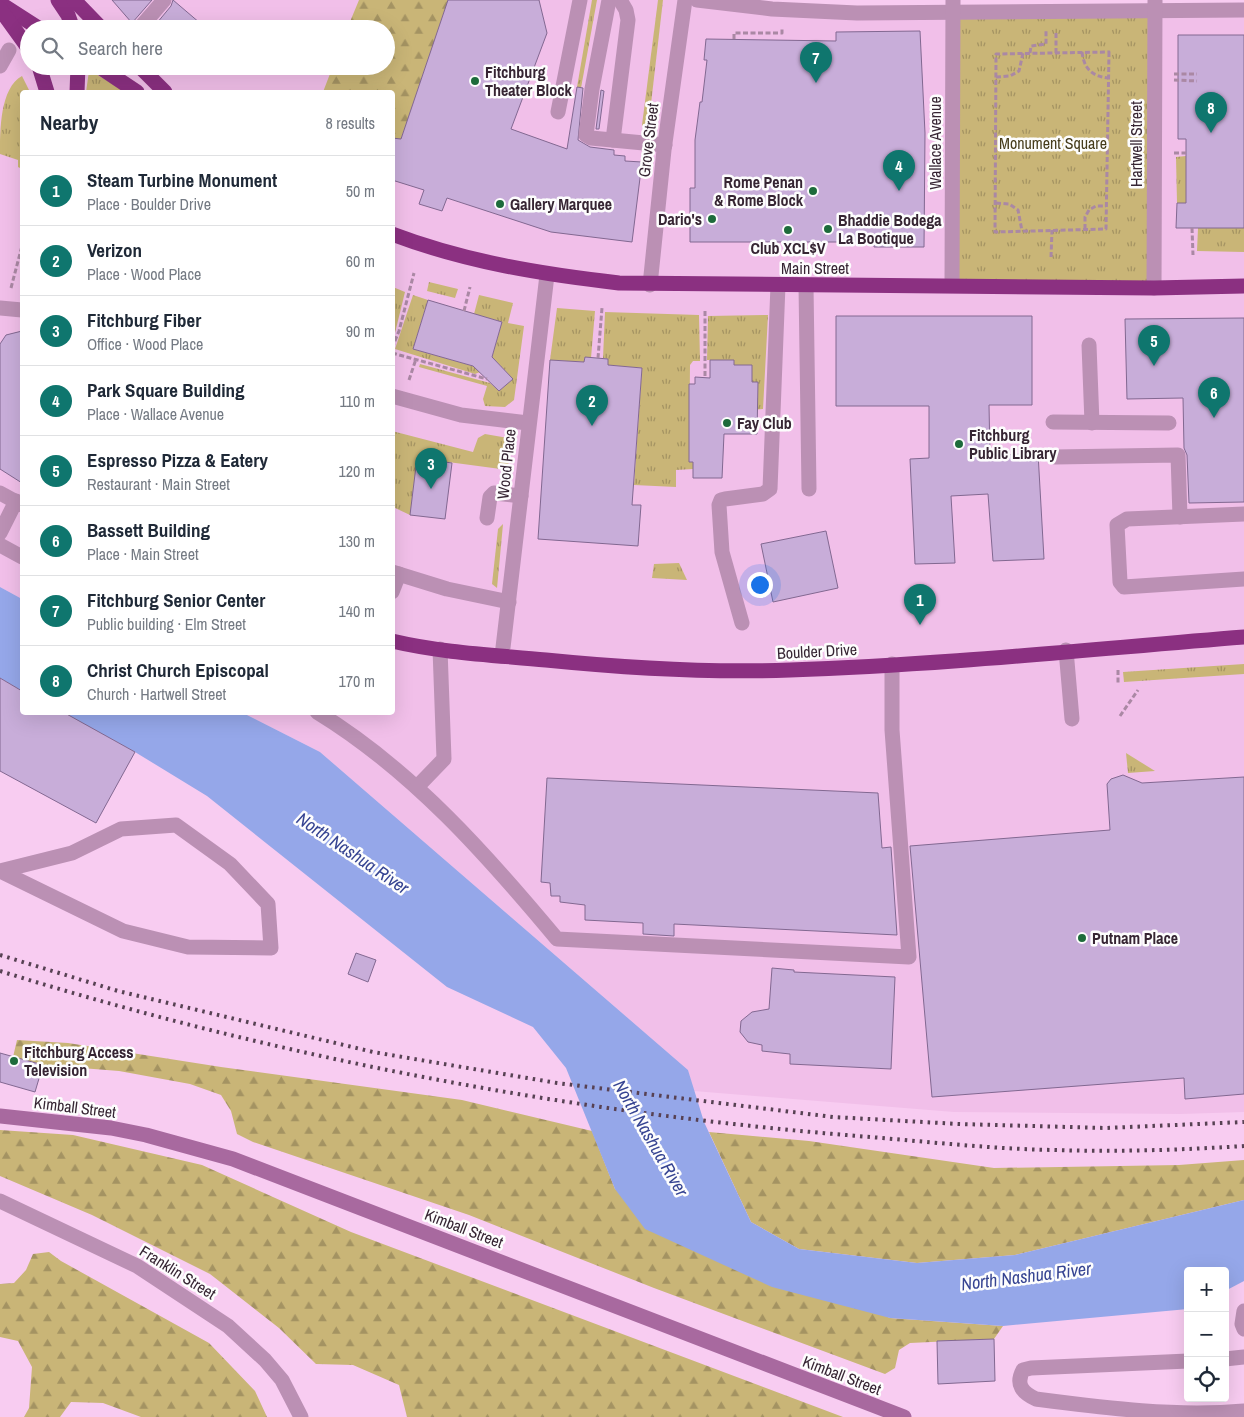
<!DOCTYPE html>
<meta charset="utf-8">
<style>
body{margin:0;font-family:"Archivo Narrow",sans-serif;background:#f2f2f3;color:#1f2937}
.controls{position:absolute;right:15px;bottom:15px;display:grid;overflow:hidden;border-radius:5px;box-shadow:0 5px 20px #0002}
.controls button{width:45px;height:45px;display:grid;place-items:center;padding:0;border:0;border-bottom:1px solid #e0e1e3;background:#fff;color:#1f2937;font:25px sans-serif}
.you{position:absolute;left:759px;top:584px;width:18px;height:18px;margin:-12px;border:4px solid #fff;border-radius:50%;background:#1a73e8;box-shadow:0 0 0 8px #1a73e833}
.badge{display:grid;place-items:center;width:32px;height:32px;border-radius:50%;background:#0f766e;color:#fff;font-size:16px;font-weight:700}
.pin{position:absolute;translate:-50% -41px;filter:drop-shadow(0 1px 2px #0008)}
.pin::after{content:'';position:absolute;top:26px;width:18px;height:15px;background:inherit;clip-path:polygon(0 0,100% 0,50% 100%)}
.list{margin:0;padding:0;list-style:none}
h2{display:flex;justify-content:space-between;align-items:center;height:65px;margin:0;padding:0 20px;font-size:21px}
h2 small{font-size:16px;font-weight:400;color:#747a83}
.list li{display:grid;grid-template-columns:32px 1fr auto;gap:15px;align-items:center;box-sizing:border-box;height:70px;padding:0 20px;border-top:1px solid #e0e1e3}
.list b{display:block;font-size:19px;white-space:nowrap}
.list p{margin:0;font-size:16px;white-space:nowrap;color:#747a83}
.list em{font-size:16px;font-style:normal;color:#747a83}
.icon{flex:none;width:28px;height:28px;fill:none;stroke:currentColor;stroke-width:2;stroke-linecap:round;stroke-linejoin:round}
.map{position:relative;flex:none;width:1244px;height:1417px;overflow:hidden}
.search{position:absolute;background:#fff;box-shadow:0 5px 20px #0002;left:20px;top:20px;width:375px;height:55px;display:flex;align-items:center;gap:12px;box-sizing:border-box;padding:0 18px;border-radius:28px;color:#747a83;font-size:19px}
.panel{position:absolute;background:#fff;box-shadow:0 5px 20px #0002;left:20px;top:90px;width:375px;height:625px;border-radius:5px}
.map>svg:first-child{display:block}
.built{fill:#f1bfe9;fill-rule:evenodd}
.grass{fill:url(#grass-tufts)}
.forest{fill:url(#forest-firs)}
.water{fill:#95a7e9}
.building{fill:#c8add9;stroke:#826891}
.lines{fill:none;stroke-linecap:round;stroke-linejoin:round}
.path{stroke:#aa88a4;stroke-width:3;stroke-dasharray:5 2.5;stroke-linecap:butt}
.lane{stroke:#bb90b4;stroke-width:15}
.street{stroke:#bb90b4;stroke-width:15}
.secondary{stroke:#a8699f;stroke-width:15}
.highway{stroke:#8b3081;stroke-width:15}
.rail{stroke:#574153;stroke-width:4;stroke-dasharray:2.5 5;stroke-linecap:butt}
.poi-dot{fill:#1d6b3b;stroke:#fdfdfd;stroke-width:2}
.labels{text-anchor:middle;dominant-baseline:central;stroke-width:5;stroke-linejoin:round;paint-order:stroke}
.poi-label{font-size:16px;font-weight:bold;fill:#362533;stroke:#fdfdfd;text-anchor:start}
.street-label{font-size:16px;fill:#362533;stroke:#fdfdfd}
.park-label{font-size:16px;fill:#463c1b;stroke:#fdfdfd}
.water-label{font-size:18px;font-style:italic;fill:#364492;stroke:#fdfdfd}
</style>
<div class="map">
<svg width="1244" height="1417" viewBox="0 0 1244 1417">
<defs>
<pattern id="grass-tufts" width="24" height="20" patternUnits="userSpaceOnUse" patternTransform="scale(1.25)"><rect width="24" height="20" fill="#c9b577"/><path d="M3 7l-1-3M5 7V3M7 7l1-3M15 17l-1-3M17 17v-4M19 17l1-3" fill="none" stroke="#a49362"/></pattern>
<pattern id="forest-firs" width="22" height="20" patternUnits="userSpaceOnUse" patternTransform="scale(1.25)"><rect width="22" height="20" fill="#c9b577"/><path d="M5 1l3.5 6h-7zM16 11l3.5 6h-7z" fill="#a49362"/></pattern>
</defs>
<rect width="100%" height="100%" fill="#f8ccf1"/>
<!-- built -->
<path class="built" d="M 0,0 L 697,0 L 772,9 L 1244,10 L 1244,1112 L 1181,1114 L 954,1112 L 694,1091 L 688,1070 L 320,752 L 243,713 L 392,712 L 392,92 L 22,92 L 22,599 L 0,587 ZM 29,29 L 386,29 L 386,66 L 29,66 Z"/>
<!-- grass -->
<g class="grass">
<path d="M 592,0 L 597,0 L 581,88 L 577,87 Z"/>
<path d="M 658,0 L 663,0 L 649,121 L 646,130 L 642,125 Z"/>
<path d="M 1155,10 L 1154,288 L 952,285 L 953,11 Z"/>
<path d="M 89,71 L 91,71 L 126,92 L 86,92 Z"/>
<path d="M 22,76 L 30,92 L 22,92 L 22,169 L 18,167 L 18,160 L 0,154 C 0,130 0,88 22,76 Z"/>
<path d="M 1186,156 L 1204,203 L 1177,203 L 1176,157 Z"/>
<path d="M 1198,228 L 1244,228 L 1244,252 L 1197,251 Z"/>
<path d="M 429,282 L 458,289 L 455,298 L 427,291 Z"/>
<path d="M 393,287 L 405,292 L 393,341 L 392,287 Z"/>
<path d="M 413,295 L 428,300 L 413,349 L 473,366 L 480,372 L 475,374 L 395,349 Z"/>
<path d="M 479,295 L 513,303 L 508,323 L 524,326 L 514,400 L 505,407 L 485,406 L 483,399 L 487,386 L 419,367 L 420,364 L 490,383 L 499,391 L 513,379 L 492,357 L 502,322 L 474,314 Z"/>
<path d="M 557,308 L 595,311 L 591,358 L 585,357 L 584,362 L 550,360 Z"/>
<path d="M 605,312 L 699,315 L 700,361 L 693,361 L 690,365 L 689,462 L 693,462 L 693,469 L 676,470 L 676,487 L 634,485 L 642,368 L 608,365 L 608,359 L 603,358 Z"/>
<path d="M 768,315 L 763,409 L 752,410 L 752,399 L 758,398 L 758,383 L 752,382 L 752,365 L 734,365 L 733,360 L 707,360 L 708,316 Z"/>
<path d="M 392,431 L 473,452 L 478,438 L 485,434 L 508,438 L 510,440 L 508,470 L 418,458 L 410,515 L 393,507 Z"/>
<path d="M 503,524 L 497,588 L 492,584 L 498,529 Z"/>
<path d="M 679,563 L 687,580 L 652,578 L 654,564 Z"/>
<path d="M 1244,664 L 1244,674 L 1124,682 L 1123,672 Z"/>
<path d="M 1126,753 L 1155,771 L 1128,773 Z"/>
</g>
<!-- forest -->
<g class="forest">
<path d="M 359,0 L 449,0 L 401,139 L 393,144 L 392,92 L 323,92 L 333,66 L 386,66 L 386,29 L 347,29 Z"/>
<path d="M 17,1040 L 68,1043 L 221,1067 L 462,1100 L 592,1131 L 615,1189 L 890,1318 L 1003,1326 L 994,1339 L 910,1343 L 899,1350 L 895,1368 L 885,1374 L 654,1288 L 469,1215 L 253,1142 L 237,1134 L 231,1111 L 221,1095 L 190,1084 L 119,1071 L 43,1065 L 13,1057 Z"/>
<path d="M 0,1130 L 73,1135 L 202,1165 L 351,1232 L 843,1417 L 407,1417 L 399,1385 L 353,1365 L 316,1364 L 279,1328 L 210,1274 L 92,1215 L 0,1176 Z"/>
<path d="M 709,1132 L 809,1141 L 994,1168 L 1179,1165 L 1244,1160 L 1244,1200 L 1015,1255 L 917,1263 L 799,1249 L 751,1222 Z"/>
<path d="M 49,1252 L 61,1261 L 209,1343 L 255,1391 L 267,1417 L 141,1417 L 103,1403 L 71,1402 L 60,1417 L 24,1417 L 29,1408 L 32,1367 L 18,1341 L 0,1337 L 0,1284 L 14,1283 L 26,1270 L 33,1254 Z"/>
</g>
<!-- water -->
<g class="water">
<path d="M 0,587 L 22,599 L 22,691 L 0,678 Z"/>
<path d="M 63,713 L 243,713 L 320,752 L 688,1070 L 704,1122 L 751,1222 L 799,1249 L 917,1263 L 1015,1255 L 1244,1200 L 1244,1281 L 1225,1291 L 1225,1271 L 1188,1271 L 1188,1309 L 1003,1326 L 890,1318 L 772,1287 L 645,1229 L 615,1189 L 566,1068 L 533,1027 L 447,987 L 207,796 L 135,752 Z"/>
</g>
<!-- building -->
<g class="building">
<path d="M 112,0 L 152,0 L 132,23 Z"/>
<path d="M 173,0 L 207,29 L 152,29 L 171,6 Z"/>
<path d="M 448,0 L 539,0 L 547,33 L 511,129 L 567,149 L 577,87 L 583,88 L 578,140 L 590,147 L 614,150 L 614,155 L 625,156 L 625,161 L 642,162 L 632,242 L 551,232 L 447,198 L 442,211 L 419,204 L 424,190 L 392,180 L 392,138 L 401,139 Z"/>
<path d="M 920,31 L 925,133 L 924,247 L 874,247 L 874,242 L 690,242 L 690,188 L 695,188 L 695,140 L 700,102 L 702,102 L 707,60 L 704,60 L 706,39 L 836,41 L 836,32 Z"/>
<path d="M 1178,35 L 1244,35 L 1244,228 L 1176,228 L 1177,203 L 1186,203 L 1186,139 L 1178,139 Z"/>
<path d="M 601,90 L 604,91 L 599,129 L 596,129 Z"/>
<path d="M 428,300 L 502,322 L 492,357 L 513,379 L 499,391 L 473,366 L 413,349 Z"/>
<path d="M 836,316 L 1032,316 L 1032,405 L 989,405 L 990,456 L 1038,453 L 1044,559 L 993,561 L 988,494 L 951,496 L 955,563 L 915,564 L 910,459 L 929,458 L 929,406 L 836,406 Z"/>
<path d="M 1244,318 L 1244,502 L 1189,503 L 1187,455 L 1184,448 L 1183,398 L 1127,399 L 1125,319 Z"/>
<path d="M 22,331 L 22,483 L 0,469 L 0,344 L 6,335 Z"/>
<path d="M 585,357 L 608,359 L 608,365 L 642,368 L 632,505 L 641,505 L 638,546 L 538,539 L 550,360 L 584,362 Z"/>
<path d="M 710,360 L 734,360 L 734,365 L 752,365 L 752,382 L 758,382 L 757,434 L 724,434 L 722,478 L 693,478 L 693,462 L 689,462 L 689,384 L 695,384 L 695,377 L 710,378 Z"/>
<path d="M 417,458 L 452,463 L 445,519 L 410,515 Z"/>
<path d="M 826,531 L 838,588 L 773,602 L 761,544 Z"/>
<path d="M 0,678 L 22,691 L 22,712 L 63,712 L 135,752 L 96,823 L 0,771 Z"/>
<path d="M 1123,775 L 1142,783 L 1244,777 L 1244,1094 L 1185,1099 L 1184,1078 L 932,1097 L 910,846 L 1110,830 L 1107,784 L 1111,779 Z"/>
<path d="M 547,778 L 878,793 L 882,848 L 891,847 L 897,935 L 674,924 L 674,936 L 643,934 L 643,923 L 585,920 L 585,905 L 560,902 L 560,896 L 551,896 L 550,883 L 541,882 Z"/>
<path d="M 356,953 L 376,960 L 368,982 L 348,974 Z"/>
<path d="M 772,968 L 794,970 L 794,972 L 895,977 L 891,1069 L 790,1064 L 790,1054 L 762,1051 L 762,1045 L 748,1042 L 740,1032 L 741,1021 L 752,1012 L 769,1009 Z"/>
<path d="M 0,1053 L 43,1065 L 35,1092 L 0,1082 Z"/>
<path d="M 994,1339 L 995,1381 L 938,1384 L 937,1341 Z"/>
</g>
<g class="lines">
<!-- path -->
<g class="path">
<path d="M 734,39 L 734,33 L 782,33 L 782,28"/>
<path d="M 1082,52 C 1084,69 1092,76 1108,78"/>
<path d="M 1109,52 L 1106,229 L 995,232 L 996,54 Z"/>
<path d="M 1030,53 L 1031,46 L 1046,44 L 1046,31"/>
<path d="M 1056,53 L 1056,31"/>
<path d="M 1174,74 L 1197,74"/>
<path d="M 996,77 L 1010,76 L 1019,71 L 1023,53"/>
<path d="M 1174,80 L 1197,81"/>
<path d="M 1174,153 L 1186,153"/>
<path d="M 996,203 L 1009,204 L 1018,210 L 1022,231"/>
<path d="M 1192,228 L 1193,255"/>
<path d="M 1085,229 L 1085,217 L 1089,210 L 1096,206 L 1106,206"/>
<path d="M 1051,257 L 1052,230"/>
<path d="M 392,278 L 393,279"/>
<path d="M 11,288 L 22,246"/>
<path d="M 464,311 L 470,287"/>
<path d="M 705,311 L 705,378"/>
<path d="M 392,348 L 399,331 L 414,273"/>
<path d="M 392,353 L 487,379"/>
<path d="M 598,358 L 602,308"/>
<path d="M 409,380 L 416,359"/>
<path d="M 1118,670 L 1118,683"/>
<path d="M 1120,716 L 1138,690"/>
</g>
<!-- lane -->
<g class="lane">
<path d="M 609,0 L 592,89 L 586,135 L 591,138 L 665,145"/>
<path d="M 0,66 L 9,50"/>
<path d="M 558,112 L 580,0"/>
<path d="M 613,140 L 628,20 L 626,10 L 620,0"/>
<path d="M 806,286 L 809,489"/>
<path d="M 0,308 L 22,310"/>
<path d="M 1089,345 L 1092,423"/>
<path d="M 392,396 L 461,415 L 528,423"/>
<path d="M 1053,422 L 1169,423"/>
<path d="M 1055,457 L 1178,455 L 1180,517"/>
<path d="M 0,493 L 22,505"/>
<path d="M 1244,514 L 1127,519 L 1117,525 L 1120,582 L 1124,587 L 1244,579"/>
<path d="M 487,518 L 490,497 L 494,493 L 521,496"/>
<path d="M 0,533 L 16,501"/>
<path d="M 0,545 L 22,557"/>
<path d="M 392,572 L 447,589 L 509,602"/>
<path d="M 392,592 L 399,574"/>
<path d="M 742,623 L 722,552 L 719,505 L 721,500 L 725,499 L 763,494 L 770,489 L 778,285"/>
<path d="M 1066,650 L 1072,719"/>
<path d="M 317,712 C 412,770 487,855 557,939 L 909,957 L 892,730 L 892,664"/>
<path d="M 417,787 L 444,759 L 440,649"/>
<path d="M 0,871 L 72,853 L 121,829 L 176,825 L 230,864 L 268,904 L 271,948 L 188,947 L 123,931 L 0,871"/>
<path d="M 1244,1311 L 1242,1324 L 1244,1329"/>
<path d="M 1225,1359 L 1244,1357"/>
<path d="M 1188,1361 L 1031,1368 L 1023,1370 C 1015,1385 1023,1393 1036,1399 C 1106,1408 1174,1417 1244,1411"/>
</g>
<!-- street -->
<g class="street">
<path d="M 697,0 L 772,9 L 857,13 L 1244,10"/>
<path d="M 139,29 L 164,0"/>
<path d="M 650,285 L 664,150 L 685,0"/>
<path d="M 952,285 L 953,0"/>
<path d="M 1154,288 L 1155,1"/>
<path d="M 502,656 L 547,275"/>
<path d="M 0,1201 L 137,1266 L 228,1326 L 265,1360 L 282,1380 L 301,1417"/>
</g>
<!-- secondary -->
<path class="secondary" d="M 0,1116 L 111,1128 L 146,1135 L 233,1159 L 904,1417"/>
<!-- highway -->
<g class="highway">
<path d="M 58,0 L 68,15 L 73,29"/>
<path d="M 74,0 L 102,29"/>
<path d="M 1,4 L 40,29"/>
<path d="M 0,9 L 29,49"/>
<path d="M 39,66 L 47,92"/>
<path d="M 98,66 L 137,92"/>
<path d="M 139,66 L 165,92"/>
<path d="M 77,92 L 78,66"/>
<path d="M 392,234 C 466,262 541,274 619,283 L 1154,288 L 1244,286"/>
<path d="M 392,641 C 443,653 494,655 546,660 C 626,668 709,673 790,670 C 942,665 1093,649 1244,637"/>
</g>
<!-- rail -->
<g class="rail">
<path d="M 0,955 L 118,991 L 373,1052 L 557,1083 L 833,1117 L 959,1124 L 1106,1128 L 1244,1122"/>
<path d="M 0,971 C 282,1059 576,1114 870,1137 C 931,1142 993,1149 1054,1150 C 1117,1152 1181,1150 1244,1146"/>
</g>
</g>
<!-- markers -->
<g class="poi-dot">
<circle cx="475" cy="81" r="5"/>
<circle cx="813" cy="191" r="5"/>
<circle cx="500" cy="204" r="5"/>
<circle cx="712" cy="219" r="5"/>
<circle cx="828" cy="229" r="5"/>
<circle cx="788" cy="230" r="5"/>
<circle cx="727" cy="423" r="5"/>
<circle cx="959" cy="444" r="5"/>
<circle cx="1082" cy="938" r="5"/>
<circle cx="14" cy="1061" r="5"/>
</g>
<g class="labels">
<!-- poi labels -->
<g class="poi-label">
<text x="485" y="72">Fitchburg<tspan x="485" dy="18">Theater Block</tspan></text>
<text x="803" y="182" text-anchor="end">Rome Penan<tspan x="803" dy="18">&amp; Rome Block</tspan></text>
<text x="510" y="204">Gallery Marquee</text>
<text x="702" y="219" text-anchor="end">Dario's</text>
<text x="838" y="220">Bhaddie Bodega<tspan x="838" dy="18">La Bootique</tspan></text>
<text x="788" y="248" text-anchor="middle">Club XCL$V</text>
<text x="737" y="423">Fay Club</text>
<text x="969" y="435">Fitchburg<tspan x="969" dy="18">Public Library</tspan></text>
<text x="1092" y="938">Putnam Place</text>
<text x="24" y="1052">Fitchburg Access<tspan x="24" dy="18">Television</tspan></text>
</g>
<!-- street labels -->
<g class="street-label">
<text transform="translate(648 140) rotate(-83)">Grove Street</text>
<text transform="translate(935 143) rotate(-90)">Wallace Avenue</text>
<text transform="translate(1136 144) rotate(-90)">Hartwell Street</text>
<text x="815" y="268">Main Street</text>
<text transform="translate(506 464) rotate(-84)">Wood Place</text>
<text transform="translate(817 651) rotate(-3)">Boulder Drive</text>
<text transform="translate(75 1107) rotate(7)">Kimball Street</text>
<text transform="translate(464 1228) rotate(21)">Kimball Street</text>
<text transform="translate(178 1272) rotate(32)">Franklin Street</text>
<text transform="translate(842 1375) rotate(21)">Kimball Street</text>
</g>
<!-- park labels -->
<g class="park-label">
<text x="1053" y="143">Monument Square</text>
</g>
<!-- water labels -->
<g class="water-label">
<text transform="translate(353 853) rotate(34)">North Nashua River</text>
<text transform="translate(651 1138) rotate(60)">North Nashua River</text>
<text transform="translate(1026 1276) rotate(-7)">North Nashua River</text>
</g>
</g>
</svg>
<div class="controls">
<button>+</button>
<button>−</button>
<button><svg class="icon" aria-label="locate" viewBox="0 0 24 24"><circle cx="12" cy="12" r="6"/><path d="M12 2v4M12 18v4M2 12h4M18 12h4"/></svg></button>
</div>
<div class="you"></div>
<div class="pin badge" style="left:920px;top:625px">1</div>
<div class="pin badge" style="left:592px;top:426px">2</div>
<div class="pin badge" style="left:431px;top:489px">3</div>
<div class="pin badge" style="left:899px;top:191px">4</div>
<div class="pin badge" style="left:1154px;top:366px">5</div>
<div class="pin badge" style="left:1214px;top:418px">6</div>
<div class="pin badge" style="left:816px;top:83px">7</div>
<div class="pin badge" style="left:1211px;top:133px">8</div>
<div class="search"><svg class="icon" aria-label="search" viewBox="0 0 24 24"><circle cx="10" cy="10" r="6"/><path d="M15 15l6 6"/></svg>Search here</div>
<section class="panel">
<h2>Nearby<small>8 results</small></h2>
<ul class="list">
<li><span class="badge">1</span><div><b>Steam Turbine Monument</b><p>Place · Boulder Drive</p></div><em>50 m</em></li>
<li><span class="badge">2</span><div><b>Verizon</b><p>Place · Wood Place</p></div><em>60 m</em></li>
<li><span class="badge">3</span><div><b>Fitchburg Fiber</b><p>Office · Wood Place</p></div><em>90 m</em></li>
<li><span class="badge">4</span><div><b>Park Square Building</b><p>Place · Wallace Avenue</p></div><em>110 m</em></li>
<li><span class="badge">5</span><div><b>Espresso Pizza &amp; Eatery</b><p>Restaurant · Main Street</p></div><em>120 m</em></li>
<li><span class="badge">6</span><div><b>Bassett Building</b><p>Place · Main Street</p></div><em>130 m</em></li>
<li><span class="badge">7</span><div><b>Fitchburg Senior Center</b><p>Public building · Elm Street</p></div><em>140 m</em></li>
<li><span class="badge">8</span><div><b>Christ Church Episcopal</b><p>Church · Hartwell Street</p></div><em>170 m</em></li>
</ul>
</section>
</div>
